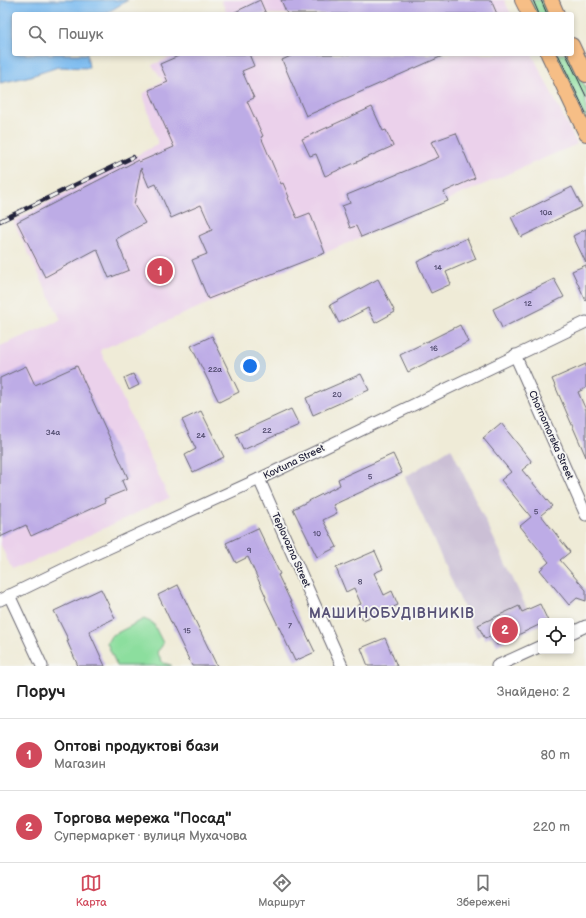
<!DOCTYPE html>
<html lang="uk">
<meta charset="utf-8">
<style>
body{margin:0;font-family:"Balsamiq Sans",sans-serif;background:#f2f2f2;color:#222}
.controls{position:absolute;right:12px;bottom:12px;display:grid;overflow:hidden;border-radius:4px;box-shadow:0 2px 6px #0003}
.controls button{width:36px;height:36px;display:grid;place-items:center;padding:0;border:0;border-bottom:1px solid #e0e0e0;background:#fff;color:#222;font:20px sans-serif}
.you{position:absolute;left:250px;top:366px;width:14px;height:14px;margin:-10px;border:3px solid #fff;border-radius:50%;background:#1a73e8;box-shadow:0 0 0 6px #1a73e833}
.badge{display:grid;place-items:center;width:26px;height:26px;border-radius:50%;background:#d1495b;color:#fff;font-size:13px;font-weight:700}
.pin{position:absolute;translate:-50% -50%;border:2px solid #fff;box-shadow:0 1px 4px #0006}
.list{margin:0;padding:0;list-style:none}
h2{display:flex;justify-content:space-between;align-items:center;height:52px;margin:0;padding:0 16px;font-size:17px}
h2 small{font-size:13px;font-weight:400;color:#767676}
.list li{display:grid;grid-template-columns:26px 1fr auto;gap:12px;align-items:center;box-sizing:border-box;height:72px;padding:0 16px;border-top:1px solid #e0e0e0}
.list b{display:block;font-size:15px;white-space:nowrap}
.list p{margin:0;font-size:13px;white-space:nowrap;color:#767676}
.list em{font-size:13px;font-style:normal;color:#767676}
.icon{flex:none;width:22px;height:22px;fill:none;stroke:currentColor;stroke-width:2;stroke-linecap:round;stroke-linejoin:round}
.map{position:relative;flex:none;width:586px;height:666px;overflow:hidden}
.search{position:absolute;background:#fff;box-shadow:0 2px 6px #0003;left:12px;right:12px;top:12px;height:44px;display:flex;align-items:center;gap:10px;box-sizing:border-box;padding:0 14px;border-radius:4px;color:#767676;font-size:15px}
.sheet{height:196px;background:#fff}
nav{display:flex;justify-content:space-around;align-items:center;box-sizing:border-box;height:56px;border-top:1px solid #e0e0e0;background:#fff;font-size:11px;color:#767676}
nav a{display:grid;justify-items:center;gap:2px}
nav .on{color:#d1495b}
.map>svg:first-child{display:block}
.built{fill:#ebd1eb}
.industrial{fill:#cbbfd5}
.green{fill:#8cde9e;stroke:#57806c}
.water{fill:#7cbbf0;stroke:#4f6e96}
.building{fill:#bdace6}
.lines{fill:none;stroke-linecap:round;stroke-linejoin:round}
.minor-casing{stroke:#6a6872;stroke-width:13}
.major-casing{stroke:#6a6872;stroke-width:16}
.minor{stroke:#fff;stroke-width:11}
.major{stroke:#f6be86;stroke-width:14}
.tram{stroke:#22223b;stroke-width:1}
.rail-casing{stroke:#22223b;stroke-width:4.5}
.rail{stroke:#f6f6f2;stroke-width:3;stroke-dasharray:9;stroke-linecap:butt}
.labels{text-anchor:middle;dominant-baseline:central;stroke-width:3.5;stroke-linejoin:round;paint-order:stroke}
.number-label{font-size:8px;fill:#494466}
.street-label{font-size:10px;fill:#22223b;stroke:#f6f6f2}
.district-label{font-size:14px;font-weight:bold;letter-spacing:1px;fill:#585277;stroke:#f6f6f2}
</style>
<div class="map">
<svg width="586" height="666" viewBox="0 0 586 666">
<rect width="100%" height="100%" fill="#f6f6f2"/>
<filter id="ink" filterUnits="userSpaceOnUse"><feTurbulence type="fractalNoise" baseFrequency=".025" numOctaves="2"/><feDisplacementMap in="SourceGraphic" scale="8" xChannelSelector="R" yChannelSelector="G"/><feConvolveMatrix kernelMatrix="1 2 1 2 8 2 1 2 1" color-interpolation-filters="sRGB"/></filter>
<filter id="wash" filterUnits="userSpaceOnUse"><feTurbulence type="fractalNoise" baseFrequency=".012" numOctaves="4" result="noise"/><feDisplacementMap in="SourceGraphic" scale="16" xChannelSelector="R" yChannelSelector="G"/><feGaussianBlur stdDeviation="0.9" result="paint"/><feColorMatrix in="noise" values="0 0 0 0 0 0 0 0 0 0 0 0 0 0 0 0 0 1.4 0 .05"/><feComposite in="paint" operator="in"/></filter>
<g filter="url(#wash)">
<rect width="100%" height="100%" fill="#efebd7"/>
<!-- built -->
<g class="built">
<path d="M 221,0 L 504,0 L 511,14 L 227,14 Z"/>
<path d="M 177,54 L 532,54 L 577,144 L 100,350 L 169,498 L 12,571 L 0,543 L 0,346 L 61,320 L 13,221 L 158,144 L 143,94 L 163,80 L 152,65 Z"/>
</g>
<!-- industrial -->
<path class="industrial" d="M 451,448 L 529,613 L 477,637 L 405,477 Z"/>
<!-- green -->
<g class="green">
<path d="M 528,0 L 546,0 L 551,14 L 535,14 Z"/>
<path d="M 554,54 L 569,54 L 586,89 L 586,122 Z"/>
<path d="M 144,619 L 153,623 L 163,643 L 162,646 L 157,652 L 163,663 L 171,665 L 172,666 L 117,666 L 107,643 L 111,636 Z"/>
</g>
<!-- water -->
<path class="water" d="M 0,0 L 128,0 L 105,14 L 14,14 L 14,54 L 87,54 L 89,68 L 58,67 L 31,76 L 0,83 Z"/>
<g id="blocks">
<!-- building -->
<g class="building">
<path d="M 260,0 L 266,14 L 231,14 Z"/>
<path d="M 281,0 L 491,0 L 497,14 L 287,14 Z"/>
<path d="M 183,54 L 249,54 L 254,66 L 242,71 L 254,98 L 247,101 L 263,136 L 261,137 L 281,184 L 283,183 L 289,197 L 288,198 L 297,218 L 310,213 L 325,253 L 208,299 L 192,260 L 207,254 L 199,236 L 212,230 L 201,205 L 171,218 L 156,184 L 149,187 L 141,168 L 134,205 L 145,223 L 116,239 L 129,270 L 109,278 L 97,249 L 45,277 L 17,222 L 138,160 L 139,162 L 174,147 L 149,90 L 168,82 L 160,64 Z"/>
<path d="M 295,54 L 447,54 L 306,116 L 282,60 Z"/>
<path d="M 372,107 L 383,131 L 386,130 L 393,146 L 325,176 L 316,154 L 310,156 L 302,139 Z"/>
<path d="M 456,133 L 475,178 L 444,192 L 448,201 L 361,237 L 356,226 L 350,228 L 342,206 L 350,203 L 347,195 L 439,157 L 431,142 Z"/>
<path d="M 572,187 L 582,207 L 521,237 L 511,217 Z"/>
<path d="M 586,229 L 586,263 L 573,236 Z"/>
<path d="M 467,238 L 476,259 L 446,272 L 451,284 L 431,293 L 417,262 Z"/>
<path d="M 586,265 L 586,301 L 572,271 Z"/>
<path d="M 378,279 L 395,312 L 375,323 L 368,308 L 339,323 L 330,305 Z"/>
<path d="M 554,279 L 564,297 L 502,328 L 493,309 Z"/>
<path d="M 460,325 L 468,342 L 408,372 L 400,355 Z"/>
<path d="M 212,336 L 239,392 L 219,402 L 191,346 Z"/>
<path d="M 586,364 L 586,388 L 578,392 L 586,410 L 586,457 L 552,379 Z"/>
<path d="M 26,366 L 35,385 L 77,366 L 128,478 L 122,481 L 126,490 L 104,499 L 106,502 L 31,536 L 26,525 L 0,537 L 0,378 Z"/>
<path d="M 133,374 L 139,385 L 129,390 L 124,378 Z"/>
<path d="M 361,374 L 369,390 L 313,415 L 306,398 Z"/>
<path d="M 291,409 L 299,425 L 243,450 L 236,434 Z"/>
<path d="M 201,411 L 224,457 L 193,472 L 185,455 L 196,449 L 182,420 Z"/>
<path d="M 501,423 L 532,462 L 522,470 L 552,506 L 541,515 L 570,552 L 560,560 L 586,590 L 586,601 L 577,598 L 569,605 L 540,570 L 549,562 L 520,526 L 531,517 L 501,480 L 511,472 L 483,438 Z"/>
<path d="M 393,454 L 402,473 L 333,505 L 337,513 L 323,520 L 337,547 L 317,557 L 293,509 L 340,485 L 338,479 Z"/>
<path d="M 258,528 L 280,574 L 278,575 L 315,652 L 295,661 L 265,598 L 266,597 L 248,557 L 236,563 L 226,543 Z"/>
<path d="M 375,551 L 383,569 L 374,573 L 384,595 L 392,591 L 398,605 L 363,620 L 357,606 L 361,604 L 354,588 L 346,592 L 336,568 Z"/>
<path d="M 178,585 L 217,666 L 192,666 L 158,595 Z"/>
<path d="M 101,589 L 115,618 L 89,631 L 105,666 L 78,666 L 67,641 L 69,641 L 54,611 Z"/>
<path d="M 540,604 L 548,621 L 541,621 L 541,624 L 497,645 L 492,636 L 485,639 L 478,625 L 519,606 L 522,612 Z"/>
<path d="M 385,638 L 397,666 L 368,666 L 361,648 Z"/>
</g>
</g>
</g>
<g filter="url(#ink)">
<use href="#blocks" fill-opacity="0" stroke="#6a6872" stroke-width="1"/>
<g class="lines">
<!-- minor casing -->
<g class="minor-casing">
<g id="minor">
<path d="M 515,355 L 586,515"/>
<path d="M 259,479 L 342,666"/>
<path d="M 9,595 L 42,666"/>
<path d="M 0,600 L 91,556 L 259,479 L 586,322"/>
<path d="M 571,633 L 586,626"/>
<path d="M 497,666 L 541,646"/>
</g>
</g>
<!-- major casing -->
<g class="major-casing">
<g id="major">
<path d="M 522,0 L 529,14"/>
<path d="M 551,0 L 557,14"/>
<path d="M 572,45 L 586,75"/>
<path d="M 548,54 L 586,134"/>
</g>
</g>
<!-- minor -->
<use href="#minor" class="minor"/>
<!-- major -->
<use href="#major" class="major"/>
<!-- tram -->
<g class="tram">
<path d="M 533,0 L 539,14"/>
<path d="M 541,0 L 547,14"/>
<path d="M 558,54 L 586,113"/>
<path d="M 566,54 L 586,96"/>
</g>
<!-- rail casing -->
<g class="rail-casing">
<path id="rail" d="M 0,221 L 133,157"/>
</g>
<!-- rail -->
<use href="#rail" class="rail"/>
</g>
</g>
<g class="labels">
<!-- number labels -->
<g class="number-label">
<text x="546" y="212">10а</text>
<text x="438" y="267">14</text>
<text x="528" y="303">12</text>
<text x="434" y="348">16</text>
<text x="215" y="369">22а</text>
<text x="337" y="394">20</text>
<text x="267" y="430">22</text>
<text x="53" y="432">34а</text>
<text x="201" y="435">24</text>
<text x="370" y="476">5</text>
<text x="536" y="511">5</text>
<text x="317" y="533">10</text>
<text x="249" y="550">9</text>
<text x="360" y="581">8</text>
<text x="290" y="625">7</text>
<text x="187" y="630">15</text>
</g>
<!-- street labels -->
<g class="street-label">
<text transform="translate(551 435) rotate(66)">Chornomorska Street</text>
<text transform="translate(294 462) rotate(-26)">Kovtuna Street</text>
<text transform="translate(291 550) rotate(66)">Teplovozna Street</text>
</g>
<!-- district labels -->
<g class="district-label">
<text x="392" y="613">МАШИНОБУДІВНИКІВ</text>
</g>
</g>
</svg>
<div class="controls">
<button><svg class="icon" aria-label="locate" viewBox="0 0 24 24"><circle cx="12" cy="12" r="6"/><path d="M12 2v4M12 18v4M2 12h4M18 12h4"/></svg></button>
</div>
<div class="you"></div>
<div class="pin badge" style="left:160px;top:271px">1</div>
<div class="pin badge" style="left:505px;top:630px">2</div>
<div class="search"><svg class="icon" aria-label="search" viewBox="0 0 24 24"><circle cx="10" cy="10" r="6"/><path d="M15 15l6 6"/></svg>Пошук</div>
</div>
<section class="sheet">
<h2>Поруч<small>Знайдено: 2</small></h2>
<ul class="list">
<li><span class="badge">1</span><div><b>Оптові продуктові бази</b><p>Магазин</p></div><em>80 m</em></li>
<li><span class="badge">2</span><div><b>Торгова мережа &quot;Посад&quot;</b><p>Супермаркет · вулиця Мухачова</p></div><em>220 m</em></li>
</ul>
</section>
<nav>
<a class="on"><svg class="icon" aria-label="map" viewBox="0 0 24 24"><path d="M3 6l6-2 6 2 6-2v14l-6 2-6-2-6 2zM9 4v14M15 6v14"/></svg>Карта</a>
<a><svg class="icon" aria-label="directions" viewBox="0 0 24 24"><path d="M12 3l9 9-9 9-9-9zM9 14v-3h6M13 9l2 2-2 2"/></svg>Маршрут</a>
<a><svg class="icon" aria-label="saved" viewBox="0 0 24 24"><path d="M7 4h10v16l-5-4-5 4z"/></svg>Збережені</a>
</nav>
